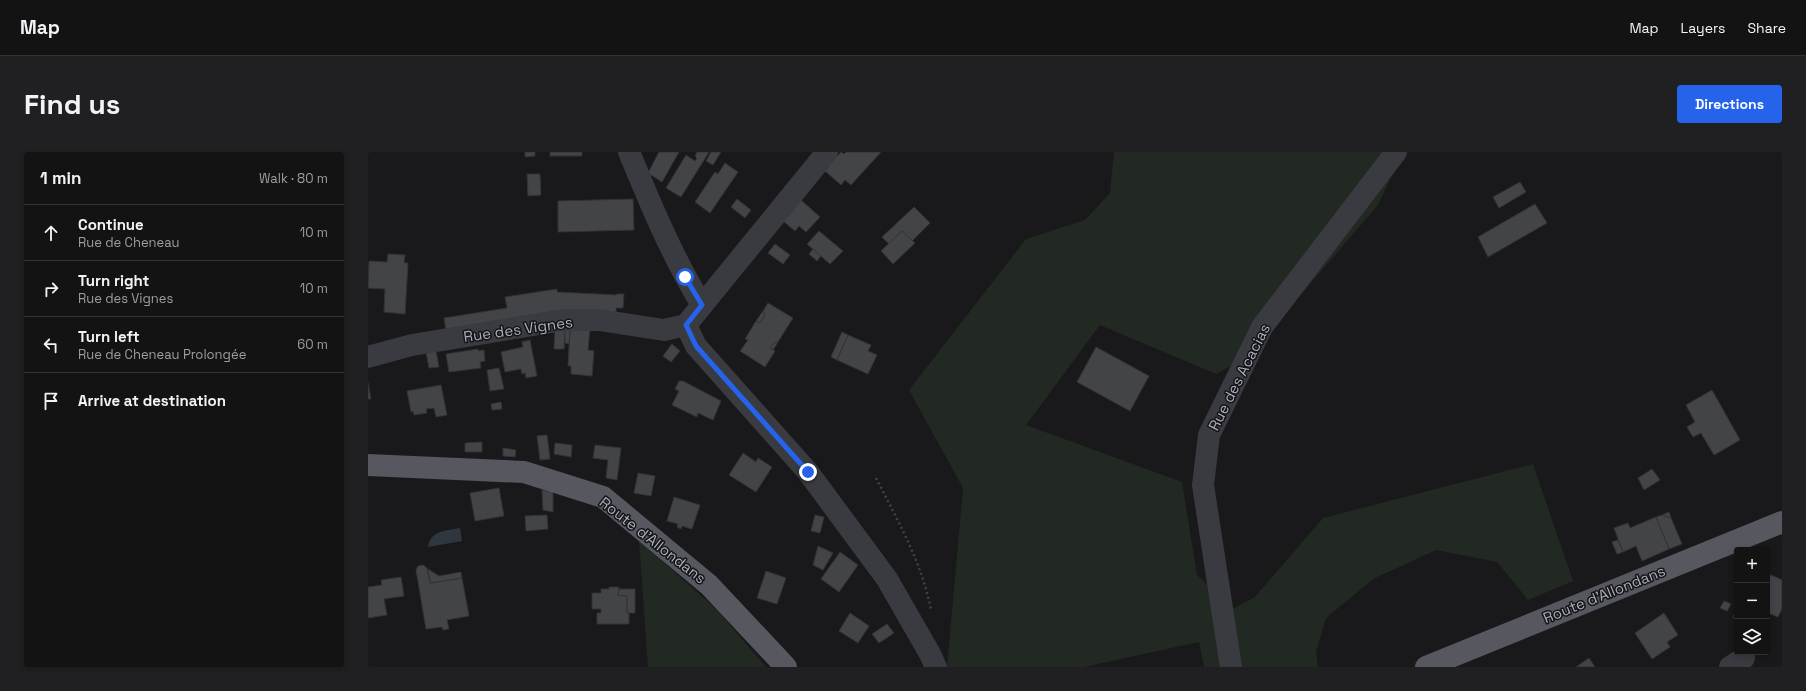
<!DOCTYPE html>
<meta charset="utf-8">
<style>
body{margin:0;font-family:"Space Grotesk",sans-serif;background:#202022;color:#f1f3f6}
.controls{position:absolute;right:12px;bottom:12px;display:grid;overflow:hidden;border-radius:4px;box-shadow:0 2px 6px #0003}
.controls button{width:36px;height:36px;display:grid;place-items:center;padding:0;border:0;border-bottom:1px solid #323234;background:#131314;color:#f1f3f6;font:20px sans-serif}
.stop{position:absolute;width:12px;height:12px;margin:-9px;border:3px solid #2563eb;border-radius:50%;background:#fff}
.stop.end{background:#2563eb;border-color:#fff;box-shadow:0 1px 4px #0008}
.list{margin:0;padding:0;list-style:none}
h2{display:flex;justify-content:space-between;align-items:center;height:52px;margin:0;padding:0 16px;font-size:17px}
h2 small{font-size:13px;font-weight:400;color:#9d9ea0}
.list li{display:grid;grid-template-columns:26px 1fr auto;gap:12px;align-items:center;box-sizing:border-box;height:56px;padding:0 16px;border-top:1px solid #323234}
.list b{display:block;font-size:15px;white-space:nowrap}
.list p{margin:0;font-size:13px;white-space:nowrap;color:#9d9ea0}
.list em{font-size:13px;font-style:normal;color:#9d9ea0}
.icon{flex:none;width:22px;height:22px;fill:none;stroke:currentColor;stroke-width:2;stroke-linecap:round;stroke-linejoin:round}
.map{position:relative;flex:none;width:1414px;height:515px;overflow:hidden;border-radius:4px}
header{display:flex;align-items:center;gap:24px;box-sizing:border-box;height:56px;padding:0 20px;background:#131314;border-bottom:1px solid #323234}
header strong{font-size:19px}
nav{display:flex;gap:22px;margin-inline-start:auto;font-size:14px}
.intro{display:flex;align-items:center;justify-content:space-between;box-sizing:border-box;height:96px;padding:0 24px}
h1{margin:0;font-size:28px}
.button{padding:10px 18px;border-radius:4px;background:#2563eb;color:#fff;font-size:14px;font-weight:700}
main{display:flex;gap:24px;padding:0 24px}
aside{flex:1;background:#131314;border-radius:4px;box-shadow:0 2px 6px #0003}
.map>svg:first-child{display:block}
.green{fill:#212922}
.water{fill:#2e3740}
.building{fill:#434448;stroke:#333337}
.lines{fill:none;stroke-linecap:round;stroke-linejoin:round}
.path{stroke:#404247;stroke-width:2.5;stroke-dasharray:2 3;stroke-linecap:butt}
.minor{stroke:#3a3b40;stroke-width:22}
.major{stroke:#56575f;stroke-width:22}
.route{stroke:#2563eb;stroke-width:5}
.labels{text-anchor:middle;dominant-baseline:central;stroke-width:3;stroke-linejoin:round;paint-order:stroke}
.street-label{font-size:15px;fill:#abafbb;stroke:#141416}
</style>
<header>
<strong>Map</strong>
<nav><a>Map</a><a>Layers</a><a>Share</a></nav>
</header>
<div class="intro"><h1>Find us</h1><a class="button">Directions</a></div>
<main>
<aside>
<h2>1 min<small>Walk · 80 m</small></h2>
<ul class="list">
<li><svg class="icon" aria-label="ahead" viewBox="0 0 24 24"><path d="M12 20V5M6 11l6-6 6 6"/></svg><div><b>Continue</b><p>Rue de Cheneau</p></div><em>10 m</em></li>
<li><svg class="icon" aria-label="right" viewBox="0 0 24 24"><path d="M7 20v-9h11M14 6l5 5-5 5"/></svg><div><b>Turn right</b><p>Rue des Vignes</p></div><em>10 m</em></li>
<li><svg class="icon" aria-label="left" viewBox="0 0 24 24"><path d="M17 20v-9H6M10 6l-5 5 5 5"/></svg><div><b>Turn left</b><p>Rue de Cheneau Prolongée</p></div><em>60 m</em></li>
<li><svg class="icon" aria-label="arrive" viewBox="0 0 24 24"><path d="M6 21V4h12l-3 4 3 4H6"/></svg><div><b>Arrive at destination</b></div></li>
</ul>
</aside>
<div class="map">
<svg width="1414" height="515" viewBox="0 0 1414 515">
<rect width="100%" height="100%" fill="#19191b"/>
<!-- green -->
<g class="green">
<path d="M 746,0 L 1035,0 L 1010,53 L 879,205 L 848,222 L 732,173 L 658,273 L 814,330 L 829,423 L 864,457 L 887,445 L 955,366 L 1165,312 L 1205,429 L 1160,448 L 1129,410 L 1068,398 L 1005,427 L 958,466 L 948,500 L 950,515 L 836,515 L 831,490 L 716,515 L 579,515 L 595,336 L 541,238 L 658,87 L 717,68 L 742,41 Z"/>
<path d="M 271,388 L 350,459 L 398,515 L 280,515 Z"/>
</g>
<!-- water -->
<path class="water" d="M 92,376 L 94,389 L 60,395 C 63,378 77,379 92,376 Z"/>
<!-- building -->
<g class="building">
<path d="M 157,0 L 167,0 L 167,4 L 157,5 Z"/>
<rect x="182" y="0" width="32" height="4"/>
<path d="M 291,0 L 311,0 L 294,30 L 280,21 Z"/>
<path d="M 329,0 L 341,0 L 313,45 L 298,36 L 318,3 L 327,9 L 329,6 L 327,4 Z"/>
<path d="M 343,0 L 353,0 L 345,13 L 338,9 Z"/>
<path d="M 473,0 L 476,2 L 478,0 L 513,0 L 483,33 L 477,28 L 473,33 L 456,18 Z"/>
<path d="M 357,11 L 370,20 L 342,61 L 327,50 L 347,20 L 350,22 Z"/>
<path d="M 159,22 L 172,22 L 173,43 L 160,44 Z"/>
<path d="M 1152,30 L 1158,40 L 1131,56 L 1125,45 Z"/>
<path d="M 265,47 L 266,78 L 190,80 L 190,49 Z"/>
<path d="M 369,47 L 383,58 L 377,66 L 363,55 Z"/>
<path d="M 433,48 L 452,65 L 438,80 L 431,74 L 427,79 L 414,68 Z"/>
<path d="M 1167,52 L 1179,71 L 1120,105 L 1110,85 Z"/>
<path d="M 546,55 L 562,71 L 544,89 L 534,79 L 521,92 L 514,85 Z"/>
<path d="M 451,79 L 475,99 L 462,112 L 439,92 Z"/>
<path d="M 534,79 L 547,91 L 525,112 L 513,99 Z"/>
<path d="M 407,92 L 422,103 L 415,112 L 400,101 Z"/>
<path d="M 445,97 L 453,104 L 449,109 L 441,102 Z"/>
<path d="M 20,102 L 37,103 L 36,111 L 40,111 L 37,162 L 16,160 L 17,137 L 0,136 L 1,109 L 19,110 Z"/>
<path d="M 189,137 L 189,140 L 248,143 L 249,142 L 256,142 L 255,156 L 248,156 L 248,160 L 78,178 L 76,166 L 139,156 L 137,145 Z"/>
<path d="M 400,151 L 425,166 L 410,190 L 406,191 L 402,196 L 407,199 L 397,215 L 372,199 L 380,188 L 377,187 L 388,169 L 392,171 L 397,163 L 395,159 Z"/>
<path d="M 395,159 L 397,163 L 392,171 L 388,169 Z"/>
<path d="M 222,175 L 220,198 L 226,199 L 224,224 L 203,222 L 203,214 L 200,214 L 202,178 Z"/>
<path d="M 187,177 L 197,178 L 196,197 L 186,197 Z"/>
<path d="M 197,178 L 202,178 L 201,192 L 197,191 Z"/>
<path d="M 474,180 L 480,183 L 469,208 L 463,205 Z"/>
<path d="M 480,183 L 503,193 L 500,199 L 509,203 L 500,222 L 469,208 Z"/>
<path d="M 162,188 L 169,224 L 158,226 L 157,221 L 154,222 L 153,217 L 137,220 L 133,200 L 155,195 L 154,190 Z"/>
<path d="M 410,190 L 405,198 L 402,196 L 406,191 Z"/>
<path d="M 304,192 L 312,199 L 303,210 L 295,204 Z"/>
<path d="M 728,195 L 781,224 L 762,259 L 709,230 Z"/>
<path d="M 110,197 L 110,199 L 116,198 L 117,209 L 112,210 L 113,216 L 81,220 L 78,202 Z"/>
<path d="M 68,199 L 71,215 L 61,216 L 58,200 Z"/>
<path d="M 131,216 L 136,237 L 122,239 L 119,218 Z"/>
<path d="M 311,229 L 315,229 L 353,249 L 345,268 L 330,261 L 329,265 L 304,253 L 311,239 L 307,237 Z"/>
<path d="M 0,231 L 3,247 L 0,247 Z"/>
<path d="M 73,233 L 79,263 L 68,265 L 66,256 L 58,257 L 59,261 L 46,263 L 45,259 L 43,260 L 39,239 Z"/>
<path d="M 1344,238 L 1372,288 L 1346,303 L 1333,281 L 1325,285 L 1319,275 L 1327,270 L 1318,253 Z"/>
<path d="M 133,250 L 134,257 L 124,258 L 123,252 Z"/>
<path d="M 179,283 L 182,307 L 172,308 L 169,284 Z"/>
<path d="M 114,290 L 114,300 L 97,300 L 97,291 Z"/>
<path d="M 187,291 L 204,293 L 203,305 L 186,302 Z"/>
<path d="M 227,293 L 253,296 L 249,328 L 238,326 L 240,308 L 225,306 Z"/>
<path d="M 135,296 L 148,298 L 147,305 L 135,304 Z"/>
<path d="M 375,301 L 388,310 L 390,306 L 404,315 L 388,340 L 361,323 Z"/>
<path d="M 1284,317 L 1292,328 L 1276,338 L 1270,326 Z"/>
<path d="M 270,321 L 287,324 L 283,344 L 266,341 Z"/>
<path d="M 131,336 L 136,364 L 107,369 L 102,341 Z"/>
<path d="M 174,338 L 185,340 L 185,360 L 175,358 Z"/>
<path d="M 306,345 L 332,353 L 324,377 L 314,374 L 313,377 L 309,375 L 310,372 L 299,369 Z"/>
<path d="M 1301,360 L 1303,366 L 1294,363 Z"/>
<path d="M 179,363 L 180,377 L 158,379 L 157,364 Z"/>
<path d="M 447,363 L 456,365 L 452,381 L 443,379 Z"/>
<path d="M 1294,363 L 1303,366 L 1314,392 L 1301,397 L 1288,365 Z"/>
<path d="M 1288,365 L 1301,397 L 1274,409 L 1268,394 L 1255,400 L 1246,376 L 1260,371 L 1262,376 Z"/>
<path d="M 1250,388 L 1255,400 L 1249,402 L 1244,390 Z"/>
<path d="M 450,394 L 465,401 L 455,418 L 445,413 Z"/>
<path d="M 472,400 L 490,413 L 471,440 L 453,427 Z"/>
<path d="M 55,413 L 59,416 L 62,431 L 94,426 L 101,464 L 79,468 L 81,477 L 75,478 L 74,475 L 58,477 L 48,418 L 50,414 Z"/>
<path d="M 60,417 L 71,424 L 93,420 L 94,426 L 62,431 Z"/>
<path d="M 398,419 L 418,426 L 409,452 L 389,446 Z"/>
<path d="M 1403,423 L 1414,428 L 1414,457 L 1410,465 L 1403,462 L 1399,463 L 1399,424 Z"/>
<path d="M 33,425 L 36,444 L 16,447 L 19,463 L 0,466 L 0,435 L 14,433 L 13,428 Z"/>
<path d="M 241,435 L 251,435 L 250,443 L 259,444 L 259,461 L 261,461 L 261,472 L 229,472 L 229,461 L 233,461 L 233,457 L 224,457 L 224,441 L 233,441 L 233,437 L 241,437 Z"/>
<path d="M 251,437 L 267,437 L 267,461 L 259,461 L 259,444 L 250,443 Z"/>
<path d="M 1356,449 L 1363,452 L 1359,459 L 1352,456 Z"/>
<path d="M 1369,457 L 1369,470 L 1365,465 Z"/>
<path d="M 482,461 L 501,474 L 490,491 L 471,479 Z"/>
<path d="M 1296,461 L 1310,483 L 1299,490 L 1302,495 L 1284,507 L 1267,481 Z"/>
<path d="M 519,472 L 526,481 L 511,491 L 504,482 Z"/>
<path d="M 1221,506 L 1227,515 L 1208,515 Z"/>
</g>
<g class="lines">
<!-- path -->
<path class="path" d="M 508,326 C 530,369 554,411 563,458"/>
<!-- minor -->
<g class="minor">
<path d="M 261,0 C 283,53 304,104 334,153"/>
<path d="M 318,173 L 328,194 L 440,320 L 519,427 L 562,502 L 568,515"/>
<path d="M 0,205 L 44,193 L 195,168 L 231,168 L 296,178 L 318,173 L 459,0"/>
<path d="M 863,515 L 835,333 L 841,283 L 894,175 L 1028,0"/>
<path d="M 1362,515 L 1376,506"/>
</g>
<!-- major -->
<g class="major">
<path d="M 0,313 L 156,320 L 235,345 L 341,433 L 418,515"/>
<path d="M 1058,515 L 1414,370"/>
</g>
</g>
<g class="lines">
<!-- route -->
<path class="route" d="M 317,125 L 334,153 L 318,173 L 328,194 L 440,320"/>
</g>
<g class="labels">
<!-- street labels -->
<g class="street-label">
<text transform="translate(150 177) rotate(-8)">Rue des Vignes</text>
<text transform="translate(871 225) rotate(-63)">Rue des Acacias</text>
<text transform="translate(285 388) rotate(38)">Route d'Allondans</text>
<text transform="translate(1236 442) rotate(-22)">Route d'Allondans</text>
</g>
</g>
</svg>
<div class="controls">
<button>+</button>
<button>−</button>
<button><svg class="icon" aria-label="layers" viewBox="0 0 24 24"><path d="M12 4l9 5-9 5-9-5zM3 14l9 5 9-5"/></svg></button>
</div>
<div class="stop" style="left:317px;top:125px"></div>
<div class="stop end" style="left:440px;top:320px"></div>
</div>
</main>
